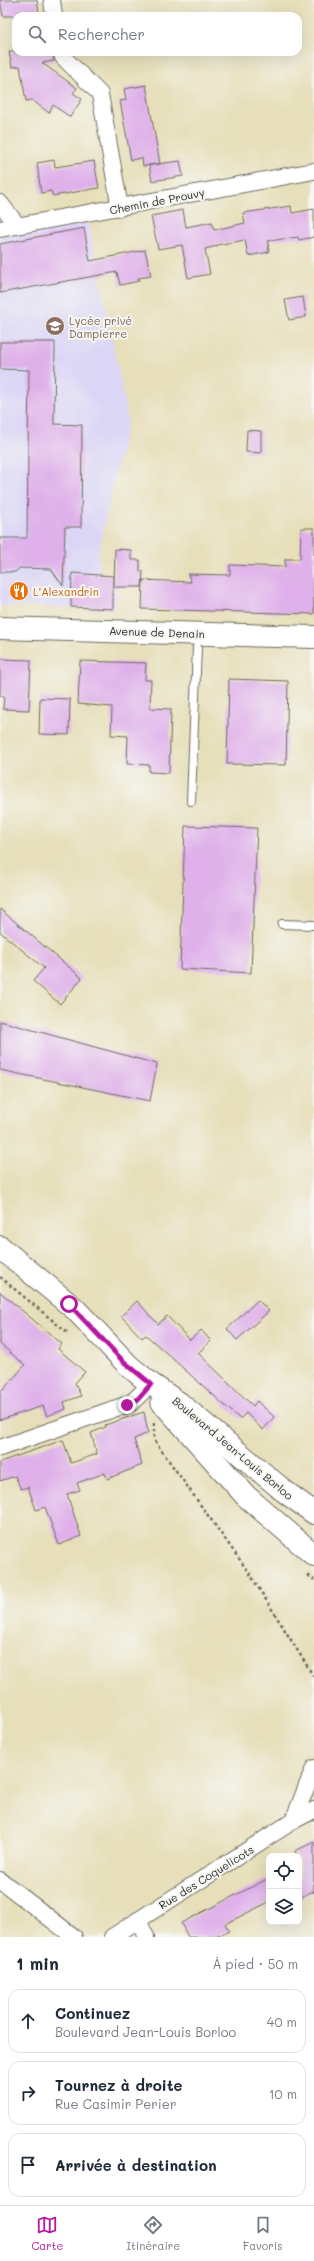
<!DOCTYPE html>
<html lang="fr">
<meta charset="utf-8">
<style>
body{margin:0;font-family:Mali,sans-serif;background:#f2f2f3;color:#1f2937}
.controls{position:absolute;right:12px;bottom:12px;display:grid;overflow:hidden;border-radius:8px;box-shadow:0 4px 16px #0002}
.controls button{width:36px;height:36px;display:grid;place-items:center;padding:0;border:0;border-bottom:1px solid #e0e1e3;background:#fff;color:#1f2937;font:20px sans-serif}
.stop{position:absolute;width:12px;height:12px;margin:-9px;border:3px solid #b5179e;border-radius:50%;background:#fff}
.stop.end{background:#b5179e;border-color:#fff;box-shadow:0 1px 4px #0008}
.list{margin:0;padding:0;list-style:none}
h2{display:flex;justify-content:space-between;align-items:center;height:52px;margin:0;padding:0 16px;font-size:17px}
h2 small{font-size:13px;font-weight:400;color:#747a83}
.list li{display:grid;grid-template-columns:26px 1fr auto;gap:12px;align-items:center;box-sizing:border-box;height:64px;margin:0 8px 8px;padding:0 8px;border:1px solid #e0e1e3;border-radius:12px}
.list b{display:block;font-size:15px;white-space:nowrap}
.list p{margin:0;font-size:13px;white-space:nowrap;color:#747a83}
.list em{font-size:13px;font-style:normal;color:#747a83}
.icon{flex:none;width:22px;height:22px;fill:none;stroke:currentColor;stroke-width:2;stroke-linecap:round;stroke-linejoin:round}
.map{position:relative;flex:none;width:314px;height:1937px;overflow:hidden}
.search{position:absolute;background:#fff;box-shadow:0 4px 16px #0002;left:12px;right:12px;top:12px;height:44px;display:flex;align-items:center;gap:10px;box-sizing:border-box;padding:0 14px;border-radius:12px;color:#747a83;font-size:15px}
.sheet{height:268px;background:#fff}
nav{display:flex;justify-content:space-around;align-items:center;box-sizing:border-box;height:56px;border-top:1px solid #e0e1e3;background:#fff;font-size:11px;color:#747a83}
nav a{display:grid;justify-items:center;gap:2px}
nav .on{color:#b5179e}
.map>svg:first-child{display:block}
.built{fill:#dcd6f6}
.building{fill:#dfb0ea}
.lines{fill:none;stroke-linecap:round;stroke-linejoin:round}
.lane-casing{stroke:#6d6a5d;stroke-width:10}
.street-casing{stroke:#6d6a5d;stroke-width:18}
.secondary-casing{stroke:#6d6a5d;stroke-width:24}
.path{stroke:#6d6a5d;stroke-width:2.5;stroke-dasharray:3 3;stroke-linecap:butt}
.lane{stroke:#fff;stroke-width:8}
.street{stroke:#fff;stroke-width:16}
.secondary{stroke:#fff;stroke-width:22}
.route{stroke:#b5179e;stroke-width:5}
.labels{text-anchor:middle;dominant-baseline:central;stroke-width:4;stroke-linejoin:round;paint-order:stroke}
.street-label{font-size:11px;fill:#2b2b2b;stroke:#f6f6f2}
.education-label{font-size:11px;fill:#785e54;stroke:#f6f6f2;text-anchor:start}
.food-label{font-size:11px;fill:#c56008;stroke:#f6f6f2;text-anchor:start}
</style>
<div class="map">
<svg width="314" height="1937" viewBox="0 0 314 1937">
<rect width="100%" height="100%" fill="#f6f6f2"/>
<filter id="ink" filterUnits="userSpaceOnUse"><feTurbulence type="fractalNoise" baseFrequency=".025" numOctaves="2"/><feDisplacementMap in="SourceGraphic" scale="8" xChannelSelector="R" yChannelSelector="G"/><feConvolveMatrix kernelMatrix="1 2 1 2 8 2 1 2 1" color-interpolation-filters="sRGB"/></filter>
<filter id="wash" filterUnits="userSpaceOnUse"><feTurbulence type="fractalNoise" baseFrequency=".012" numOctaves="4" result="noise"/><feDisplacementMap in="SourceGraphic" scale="16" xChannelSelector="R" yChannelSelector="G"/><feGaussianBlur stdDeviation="0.9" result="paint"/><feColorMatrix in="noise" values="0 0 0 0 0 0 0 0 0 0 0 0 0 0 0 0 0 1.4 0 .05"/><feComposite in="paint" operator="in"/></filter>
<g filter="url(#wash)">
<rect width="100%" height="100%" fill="#e7dfba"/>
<!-- built -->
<path class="built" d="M 88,218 L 128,419 L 98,554 L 102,584 L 120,594 L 113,609 L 0,606 L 0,234 Z"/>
<g id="blocks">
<!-- building -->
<g class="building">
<path d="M 0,0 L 37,0 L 39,13 L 33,14 L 34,16 L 3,16 Z"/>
<path d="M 9,52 L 52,52 L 54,61 L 42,63 L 77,88 L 73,93 L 82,99 L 70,117 L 53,105 L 49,113 L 32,100 L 26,101 L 20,66 L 12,67 Z"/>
<path d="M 146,85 L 160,164 L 143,166 L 142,158 L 131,160 L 120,101 L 126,100 L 124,89 Z"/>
<path d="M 54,160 L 55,167 L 94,161 L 99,188 L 53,196 L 51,191 L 41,193 L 37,163 Z"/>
<path d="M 180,161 L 183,176 L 152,181 L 149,165 Z"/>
<path d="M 291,206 L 292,213 L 314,209 L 314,237 L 299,240 L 298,237 L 268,241 L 269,252 L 248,256 L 245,240 L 217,245 L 217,246 L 205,249 L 210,274 L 188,278 L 182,245 L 158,249 L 151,216 L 183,210 L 186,227 L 212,222 L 214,230 L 245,223 L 243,213 Z"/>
<path d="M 84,228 L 90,261 L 145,250 L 151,276 L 138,278 L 139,281 L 120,285 L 117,272 L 0,293 L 0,244 Z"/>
<path d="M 303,297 L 306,317 L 289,320 L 285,300 Z"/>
<path d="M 0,342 L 55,342 L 54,424 L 82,425 L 81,527 L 65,527 L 63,586 L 51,569 L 20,568 L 15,572 L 0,572 L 0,538 L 27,538 L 29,370 L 0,369 Z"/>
<path d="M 247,430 L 261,431 L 261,453 L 246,452 Z"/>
<path d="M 301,528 L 314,528 L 314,614 L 142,609 L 143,580 L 191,582 L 188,574 L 230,575 L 230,565 L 285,567 L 285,559 L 300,559 Z"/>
<path d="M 115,549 L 131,550 L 131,560 L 140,560 L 140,571 L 143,571 L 142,587 L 114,587 Z"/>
<path d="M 72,573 L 113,576 L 113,609 L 71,607 Z"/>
<path d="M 0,659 L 31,660 L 29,710 L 3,709 L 4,696 L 0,696 Z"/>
<path d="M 80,661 L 146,663 L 145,680 L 151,680 L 150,708 L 171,709 L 169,773 L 149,772 L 149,765 L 127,764 L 128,736 L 111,735 L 112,707 L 78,704 Z"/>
<path d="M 229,679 L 288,681 L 286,765 L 227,764 Z"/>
<path d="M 40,698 L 70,699 L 69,735 L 39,734 Z"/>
<path d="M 185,826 L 257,828 L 251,973 L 180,969 Z"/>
<path d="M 0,909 L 82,978 L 60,1004 L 33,981 L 44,968 L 0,932 Z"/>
<path d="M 0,1021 L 157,1064 L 150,1101 L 0,1070 Z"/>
<path d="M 0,1292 L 62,1344 L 58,1349 L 85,1372 L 75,1383 L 81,1396 L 64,1402 L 66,1409 L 47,1416 L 43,1406 L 0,1420 L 0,1391 L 2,1391 L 25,1365 L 0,1344 Z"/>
<path d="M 258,1300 L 269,1311 L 237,1340 L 227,1329 Z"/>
<path d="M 137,1301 L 158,1324 L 167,1316 L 190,1340 L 201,1330 L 211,1341 L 198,1353 L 253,1406 L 257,1401 L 274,1417 L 263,1430 L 246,1413 L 240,1419 L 146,1335 L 142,1338 L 121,1316 Z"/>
<path d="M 144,1412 L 148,1433 L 134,1439 L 142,1465 L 107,1479 L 105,1473 L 77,1483 L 80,1490 L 67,1494 L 81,1536 L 59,1545 L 45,1507 L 36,1510 L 28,1487 L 21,1489 L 15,1476 L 0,1481 L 0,1462 L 63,1440 L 71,1463 L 97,1454 L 91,1433 L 106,1427 L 105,1425 Z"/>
<path d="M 314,1842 L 314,1893 L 313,1891 L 299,1898 L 300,1863 L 299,1856 L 297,1856 L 295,1851 Z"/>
<path d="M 269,1878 L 269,1902 L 225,1924 L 229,1931 L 216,1937 L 188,1937 L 181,1923 Z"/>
</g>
</g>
</g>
<g filter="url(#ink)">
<use href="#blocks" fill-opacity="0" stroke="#6d6a5d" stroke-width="1"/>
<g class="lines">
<!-- lane casing -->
<g class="lane-casing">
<g id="lane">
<path d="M 191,801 L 197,647"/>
<path d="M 282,924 L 314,925"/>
</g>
</g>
<!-- street casing -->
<g class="street-casing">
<g id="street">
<path d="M 52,0 L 54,16"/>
<path d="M 61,52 L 63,57 L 100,94 L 120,208"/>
<path d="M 0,203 L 18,226"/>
<path d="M 0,229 L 314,171"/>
<path d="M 0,1448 L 131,1403 L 151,1384"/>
<path d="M 293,1821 L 314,1810"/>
<path d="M 0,1880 L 74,1937"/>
<path d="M 138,1920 L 146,1937"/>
<path d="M 112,1937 L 293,1821 L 314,1768"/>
</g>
</g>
<!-- secondary casing -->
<g class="secondary-casing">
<g id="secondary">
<path d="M 0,628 L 314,637"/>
<path d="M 0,1247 L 75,1309 L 129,1366 L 151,1384 L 179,1403 L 284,1491 L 314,1513"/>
<path d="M 162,1402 L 246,1496 L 314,1555"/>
</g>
</g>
<!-- path -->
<g class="path">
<path d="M 0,1277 L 69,1334"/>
<path d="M 154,1423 L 154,1440 L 250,1574 L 314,1677"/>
<path d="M 308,1575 L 314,1580"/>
</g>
<!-- lane -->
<use href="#lane" class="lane"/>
<!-- street -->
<use href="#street" class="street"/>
<!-- secondary -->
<use href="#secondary" class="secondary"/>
</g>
</g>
<g class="lines" filter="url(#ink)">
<!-- route -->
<path class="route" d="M 69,1304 L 123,1361 L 151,1384 L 138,1399 L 127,1405"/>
</g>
<!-- icons -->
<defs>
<g id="school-disc" transform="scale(1)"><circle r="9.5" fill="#8d6e63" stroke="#f6f6f2"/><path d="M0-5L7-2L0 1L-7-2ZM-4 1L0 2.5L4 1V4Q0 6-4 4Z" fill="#fff"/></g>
<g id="restaurant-disc" transform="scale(1)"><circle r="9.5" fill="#e8710a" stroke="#f6f6f2"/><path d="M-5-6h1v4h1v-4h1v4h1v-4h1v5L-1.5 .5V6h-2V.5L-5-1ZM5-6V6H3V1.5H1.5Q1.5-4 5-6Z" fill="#fff"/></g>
</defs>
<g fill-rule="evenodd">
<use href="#school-disc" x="55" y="326"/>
<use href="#restaurant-disc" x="19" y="591"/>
</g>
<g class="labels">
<!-- street labels -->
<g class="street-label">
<text transform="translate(157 201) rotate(-11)">Chemin de Prouvy</text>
<text transform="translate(157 632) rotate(2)">Avenue de Denain</text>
<text transform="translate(233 1448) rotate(40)">Boulevard Jean-Louis Borloo</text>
<text transform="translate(206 1877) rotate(-32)">Rue des Coquelicots</text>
</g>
<!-- education labels -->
<g class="education-label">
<text x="69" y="320">Lycée privé<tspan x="69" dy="13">Dampierre</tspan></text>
</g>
<!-- food labels -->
<g class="food-label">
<text x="33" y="591">L’Alexandrin</text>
</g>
</g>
</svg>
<div class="controls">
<button><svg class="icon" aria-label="locate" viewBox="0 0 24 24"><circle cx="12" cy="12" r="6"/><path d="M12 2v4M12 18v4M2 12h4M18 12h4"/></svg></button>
<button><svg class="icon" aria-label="layers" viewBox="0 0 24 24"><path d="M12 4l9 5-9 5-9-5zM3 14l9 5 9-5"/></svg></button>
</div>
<div class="stop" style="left:69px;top:1304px"></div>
<div class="stop end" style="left:127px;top:1405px"></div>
<div class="search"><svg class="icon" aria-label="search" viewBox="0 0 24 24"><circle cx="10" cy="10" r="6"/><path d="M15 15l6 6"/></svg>Rechercher</div>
</div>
<section class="sheet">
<h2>1 min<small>À pied · 50 m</small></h2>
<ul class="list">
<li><svg class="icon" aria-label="ahead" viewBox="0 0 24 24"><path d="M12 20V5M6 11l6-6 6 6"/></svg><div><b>Continuez</b><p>Boulevard Jean-Louis Borloo</p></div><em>40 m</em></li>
<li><svg class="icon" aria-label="right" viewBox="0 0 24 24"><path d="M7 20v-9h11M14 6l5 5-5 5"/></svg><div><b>Tournez à droite</b><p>Rue Casimir Perier</p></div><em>10 m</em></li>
<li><svg class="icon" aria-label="arrive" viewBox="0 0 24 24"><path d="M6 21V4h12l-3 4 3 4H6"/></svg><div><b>Arrivée à destination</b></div></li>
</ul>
</section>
<nav>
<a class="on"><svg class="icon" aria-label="map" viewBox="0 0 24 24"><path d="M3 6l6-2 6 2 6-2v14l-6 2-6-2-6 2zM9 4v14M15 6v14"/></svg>Carte</a>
<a><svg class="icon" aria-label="directions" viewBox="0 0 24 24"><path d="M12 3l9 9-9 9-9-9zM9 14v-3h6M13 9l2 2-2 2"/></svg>Itinéraire</a>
<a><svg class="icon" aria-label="saved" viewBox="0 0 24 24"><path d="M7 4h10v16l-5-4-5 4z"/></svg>Favoris</a>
</nav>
